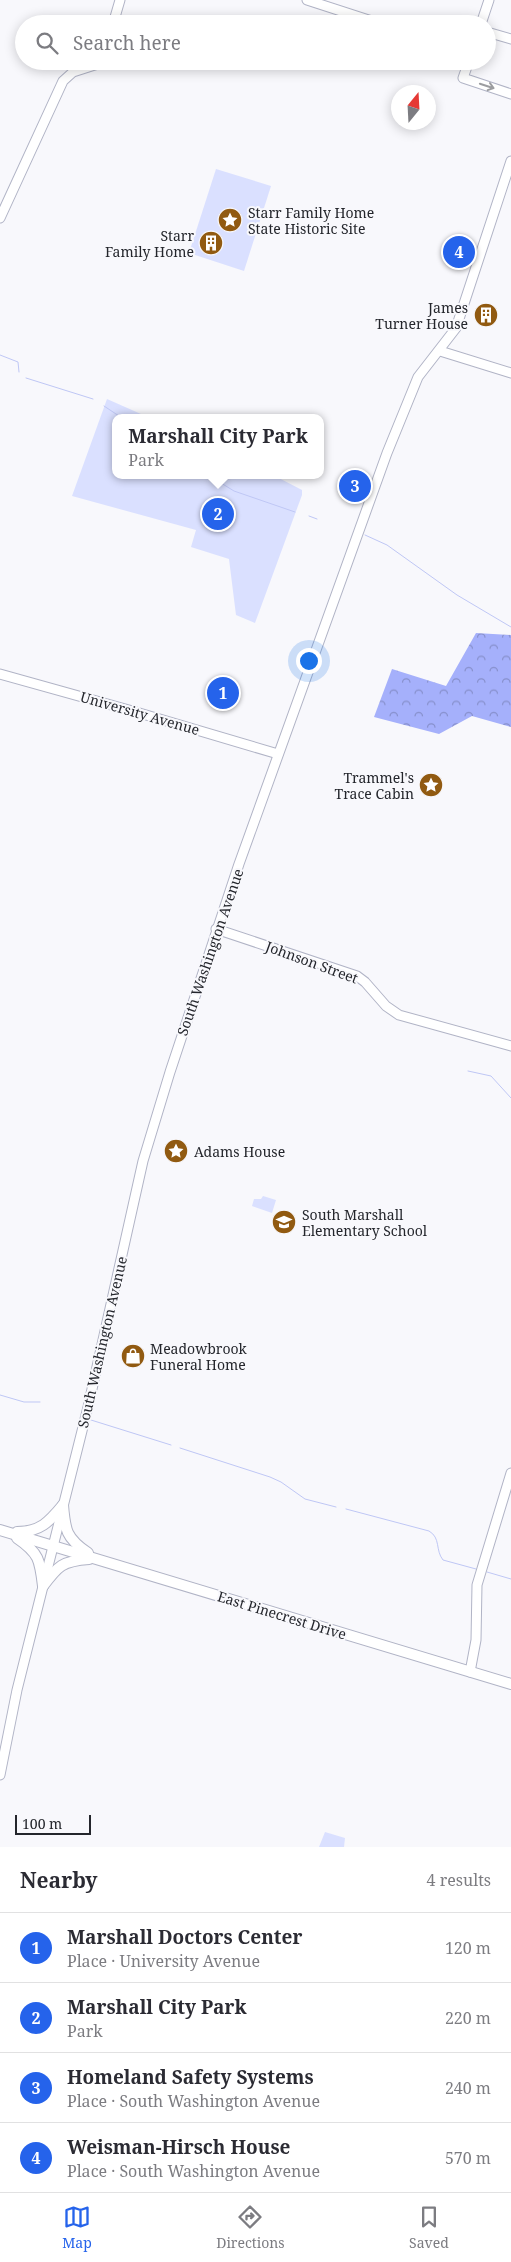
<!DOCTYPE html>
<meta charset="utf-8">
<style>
body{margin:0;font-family:"Noto Serif",serif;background:#f2f2f3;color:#2b2b33}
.compass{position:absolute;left:391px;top:85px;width:45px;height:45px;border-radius:50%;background:#fff;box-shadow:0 2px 12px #0003;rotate:18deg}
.scale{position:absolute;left:15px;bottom:12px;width:76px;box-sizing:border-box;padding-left:5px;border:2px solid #24262c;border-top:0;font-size:14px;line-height:18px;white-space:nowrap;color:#24262c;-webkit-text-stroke:4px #f8f8fc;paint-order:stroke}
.you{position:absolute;left:308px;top:660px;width:18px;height:18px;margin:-12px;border:4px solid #fff;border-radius:50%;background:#1a73e8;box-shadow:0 0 0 8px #1a73e833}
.badge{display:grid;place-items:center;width:32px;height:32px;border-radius:50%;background:#2563eb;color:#fff;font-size:16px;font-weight:700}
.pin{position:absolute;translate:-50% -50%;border:2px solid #fff;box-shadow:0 1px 5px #0006}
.popup{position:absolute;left:112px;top:414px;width:212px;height:65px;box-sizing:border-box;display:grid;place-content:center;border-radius:10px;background:#fff;filter:drop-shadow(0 1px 4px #0005);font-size:16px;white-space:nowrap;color:#7c7c81}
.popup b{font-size:19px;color:#2b2b33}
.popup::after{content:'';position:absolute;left:50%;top:100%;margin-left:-10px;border:10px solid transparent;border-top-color:#fff}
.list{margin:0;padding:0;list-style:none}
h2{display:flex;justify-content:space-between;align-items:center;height:65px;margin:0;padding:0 20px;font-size:21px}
h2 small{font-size:16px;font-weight:400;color:#7c7c81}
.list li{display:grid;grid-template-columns:32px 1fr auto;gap:15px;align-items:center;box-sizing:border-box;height:70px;padding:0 20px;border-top:1px solid #e1e1e2}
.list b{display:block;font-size:19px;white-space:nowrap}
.list p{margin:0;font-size:16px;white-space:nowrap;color:#7c7c81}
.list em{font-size:16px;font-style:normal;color:#7c7c81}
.icon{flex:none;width:28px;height:28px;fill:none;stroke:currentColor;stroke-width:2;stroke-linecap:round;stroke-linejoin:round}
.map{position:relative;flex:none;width:511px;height:1847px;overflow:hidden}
.search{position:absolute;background:#fff;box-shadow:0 2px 12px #0003;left:15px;right:15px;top:15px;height:55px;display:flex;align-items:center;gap:12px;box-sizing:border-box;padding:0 18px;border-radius:28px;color:#7c7c81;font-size:19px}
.sheet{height:345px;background:#fff}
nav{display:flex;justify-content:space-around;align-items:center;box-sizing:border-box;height:70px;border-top:1px solid #e1e1e2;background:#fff;font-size:14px;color:#7c7c81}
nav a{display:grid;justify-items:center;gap:2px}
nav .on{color:#2563eb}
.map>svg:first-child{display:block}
.forest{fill:url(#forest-crowns)}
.park{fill:#dae0ff}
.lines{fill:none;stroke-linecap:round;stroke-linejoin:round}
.stream{stroke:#bfc7f5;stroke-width:1}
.secondary-casing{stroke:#b1b4c6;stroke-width:11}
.primary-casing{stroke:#b1b4c6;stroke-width:12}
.secondary{stroke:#fff;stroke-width:9}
.primary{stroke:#fff;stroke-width:10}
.oneway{stroke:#9c9da0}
.labels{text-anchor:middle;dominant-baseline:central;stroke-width:4;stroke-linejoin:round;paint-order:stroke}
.poi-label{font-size:14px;fill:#24262c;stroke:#f8f8fc;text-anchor:start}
.street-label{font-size:14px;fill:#24262c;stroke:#f8f8fc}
</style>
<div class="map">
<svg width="511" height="1847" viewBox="0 0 511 1847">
<defs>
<pattern id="forest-crowns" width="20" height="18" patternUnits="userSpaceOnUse" patternTransform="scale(1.25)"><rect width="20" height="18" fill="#a5b0fb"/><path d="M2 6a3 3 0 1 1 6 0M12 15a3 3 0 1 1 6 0" fill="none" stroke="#868fcb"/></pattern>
</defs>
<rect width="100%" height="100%" fill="#f8f8fc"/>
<!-- forest -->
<path class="forest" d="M 476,633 L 511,635 L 511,727 L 472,716 L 439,734 L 374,717 L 392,669 L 446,686 Z"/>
<!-- park -->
<g class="park">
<path d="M 216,169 L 271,186 L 244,271 L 189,253 Z"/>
<path d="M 107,399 L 150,418 L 116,418 L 116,475 L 273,475 L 302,490 L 302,495 L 255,623 L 236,615 L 229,559 L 191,547 L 196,530 L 72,496 Z"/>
<path d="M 263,1196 L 276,1200 L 272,1213 L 252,1206 L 254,1199 L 261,1199 Z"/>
<path d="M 325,1832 L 345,1838 L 344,1847 L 319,1847 Z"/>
</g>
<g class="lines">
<!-- stream -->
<g class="stream">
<path d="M 0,355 L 18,362 L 19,372"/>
<path d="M 26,378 L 93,399"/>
<path d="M 104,406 L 122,418"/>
<path d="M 208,475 L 234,491 L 295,512"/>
<path d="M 309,516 L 317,519"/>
<path d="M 365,535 L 387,545 L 457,595 L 511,627"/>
<path d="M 468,1071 L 491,1076 L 511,1098"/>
<path d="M 0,1395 L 24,1402 L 40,1402"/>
<path d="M 91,1420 L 171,1445"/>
<path d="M 180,1448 L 270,1477 L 281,1482 L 305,1499 L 336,1507"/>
<path d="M 346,1509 L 429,1531 C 441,1538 435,1550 443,1560 L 476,1569"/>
<path d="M 487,1572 L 511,1579"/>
</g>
<!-- secondary casing -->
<g class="secondary-casing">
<g id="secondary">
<path d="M 307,0 L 381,24"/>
<path d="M 113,24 L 120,0"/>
<path d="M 481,24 L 489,0"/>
<path d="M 487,32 L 511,39"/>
<path d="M 469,61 L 463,78 L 511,94"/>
<path d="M 0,218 L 63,81 L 73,72 L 101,63 L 102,61"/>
<path d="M 440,351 L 511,373"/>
<path d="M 0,674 L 136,712 L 278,754"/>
<path d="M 216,929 L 357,976 L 365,982 L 386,1006 L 399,1015 L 511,1046"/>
<path d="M 470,1672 L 476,1640 L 477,1585 L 511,1473"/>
<path d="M 0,1775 L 17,1690 L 88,1407 L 143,1161 L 170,1072 L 239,864 L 387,453 L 418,377 L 456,328 L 511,161"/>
</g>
</g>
<!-- primary casing -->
<g class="primary-casing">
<g id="primary">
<path d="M 63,1505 C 65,1530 66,1538 88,1553"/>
<path d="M 0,1530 L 511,1684"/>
<path d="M 17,1532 C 40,1532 49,1522 63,1505"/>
<path d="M 17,1538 C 39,1553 40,1560 43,1586"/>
<path d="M 43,1586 C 58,1566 62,1561 89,1559"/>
</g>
</g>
<!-- secondary -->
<use href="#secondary" class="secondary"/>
<!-- primary -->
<use href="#primary" class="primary"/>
</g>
<!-- one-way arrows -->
<defs><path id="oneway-shaft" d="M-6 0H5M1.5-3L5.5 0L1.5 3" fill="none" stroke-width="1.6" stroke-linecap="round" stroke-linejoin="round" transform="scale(1.25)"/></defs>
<use class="oneway" href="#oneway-shaft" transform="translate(487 86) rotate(18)"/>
<!-- icons -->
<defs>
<g id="sight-disc" transform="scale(1.25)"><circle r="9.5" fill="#915a11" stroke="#f8f8fc"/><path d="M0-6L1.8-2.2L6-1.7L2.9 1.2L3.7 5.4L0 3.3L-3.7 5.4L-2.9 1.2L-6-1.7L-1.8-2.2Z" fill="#fff"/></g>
<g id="building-disc" transform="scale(1.25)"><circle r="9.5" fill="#915a11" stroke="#f8f8fc"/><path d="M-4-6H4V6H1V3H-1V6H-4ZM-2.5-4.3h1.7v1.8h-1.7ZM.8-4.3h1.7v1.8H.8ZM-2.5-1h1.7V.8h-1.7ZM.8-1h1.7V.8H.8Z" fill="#fff"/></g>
<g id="school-disc" transform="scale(1.25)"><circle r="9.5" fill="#915a11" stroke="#f8f8fc"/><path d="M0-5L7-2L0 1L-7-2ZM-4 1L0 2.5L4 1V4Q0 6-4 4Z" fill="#fff"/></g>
<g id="shop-disc" transform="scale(1.25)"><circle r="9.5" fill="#915a11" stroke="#f8f8fc"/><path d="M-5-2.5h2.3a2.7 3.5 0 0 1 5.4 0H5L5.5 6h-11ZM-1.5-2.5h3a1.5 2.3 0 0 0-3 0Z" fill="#fff"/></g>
</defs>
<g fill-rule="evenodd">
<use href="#sight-disc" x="230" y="220"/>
<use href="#building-disc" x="211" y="243"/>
<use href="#building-disc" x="486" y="315"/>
<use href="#sight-disc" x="431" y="785"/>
<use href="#sight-disc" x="176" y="1151"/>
<use href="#school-disc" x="284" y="1222"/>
<use href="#shop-disc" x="133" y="1356"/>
</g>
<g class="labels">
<!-- poi labels -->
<g class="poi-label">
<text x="248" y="212">Starr Family Home<tspan x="248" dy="16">State Historic Site</tspan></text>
<text x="194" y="235" text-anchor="end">Starr<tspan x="194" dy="16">Family Home</tspan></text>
<text x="468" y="307" text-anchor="end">James<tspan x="468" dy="16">Turner House</tspan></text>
<text x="414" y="777" text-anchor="end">Trammel's<tspan x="414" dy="16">Trace Cabin</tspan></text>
<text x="194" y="1151">Adams House</text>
<text x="302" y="1214">South Marshall<tspan x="302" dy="16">Elementary School</tspan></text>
<text x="150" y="1348">Meadowbrook<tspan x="150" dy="16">Funeral Home</tspan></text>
</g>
<!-- street labels -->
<g class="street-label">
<text transform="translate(140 713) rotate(16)">University Avenue</text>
<text transform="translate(210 952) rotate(-71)">South Washington Avenue</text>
<text transform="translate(312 962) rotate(20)">Johnson Street</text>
<text transform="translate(102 1342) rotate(-77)">South Washington Avenue</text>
<text transform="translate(282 1615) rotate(17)">East Pinecrest Drive</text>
</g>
</g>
</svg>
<svg class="compass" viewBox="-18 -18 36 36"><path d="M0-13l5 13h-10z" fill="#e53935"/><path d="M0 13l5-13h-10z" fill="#7c7c81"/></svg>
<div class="scale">100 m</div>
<div class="you"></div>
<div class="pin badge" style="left:223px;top:693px">1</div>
<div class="pin badge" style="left:218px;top:514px">2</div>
<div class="popup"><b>Marshall City Park</b>Park</div>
<div class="pin badge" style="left:355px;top:486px">3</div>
<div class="pin badge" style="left:459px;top:252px">4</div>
<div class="search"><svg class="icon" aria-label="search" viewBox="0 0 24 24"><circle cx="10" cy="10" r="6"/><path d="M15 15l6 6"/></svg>Search here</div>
</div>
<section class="sheet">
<h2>Nearby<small>4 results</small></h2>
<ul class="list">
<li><span class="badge">1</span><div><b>Marshall Doctors Center</b><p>Place · University Avenue</p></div><em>120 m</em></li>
<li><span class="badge">2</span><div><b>Marshall City Park</b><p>Park</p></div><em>220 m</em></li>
<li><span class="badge">3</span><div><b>Homeland Safety Systems</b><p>Place · South Washington Avenue</p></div><em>240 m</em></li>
<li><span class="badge">4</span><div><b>Weisman-Hirsch House</b><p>Place · South Washington Avenue</p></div><em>570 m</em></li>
</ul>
</section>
<nav>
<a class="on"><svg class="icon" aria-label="map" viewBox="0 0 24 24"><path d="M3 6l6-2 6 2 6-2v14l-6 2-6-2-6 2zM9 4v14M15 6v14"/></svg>Map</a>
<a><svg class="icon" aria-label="directions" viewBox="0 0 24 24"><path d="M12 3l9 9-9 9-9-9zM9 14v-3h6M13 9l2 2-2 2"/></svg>Directions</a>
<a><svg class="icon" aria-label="saved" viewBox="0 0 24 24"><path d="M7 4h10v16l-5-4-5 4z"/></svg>Saved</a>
</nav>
